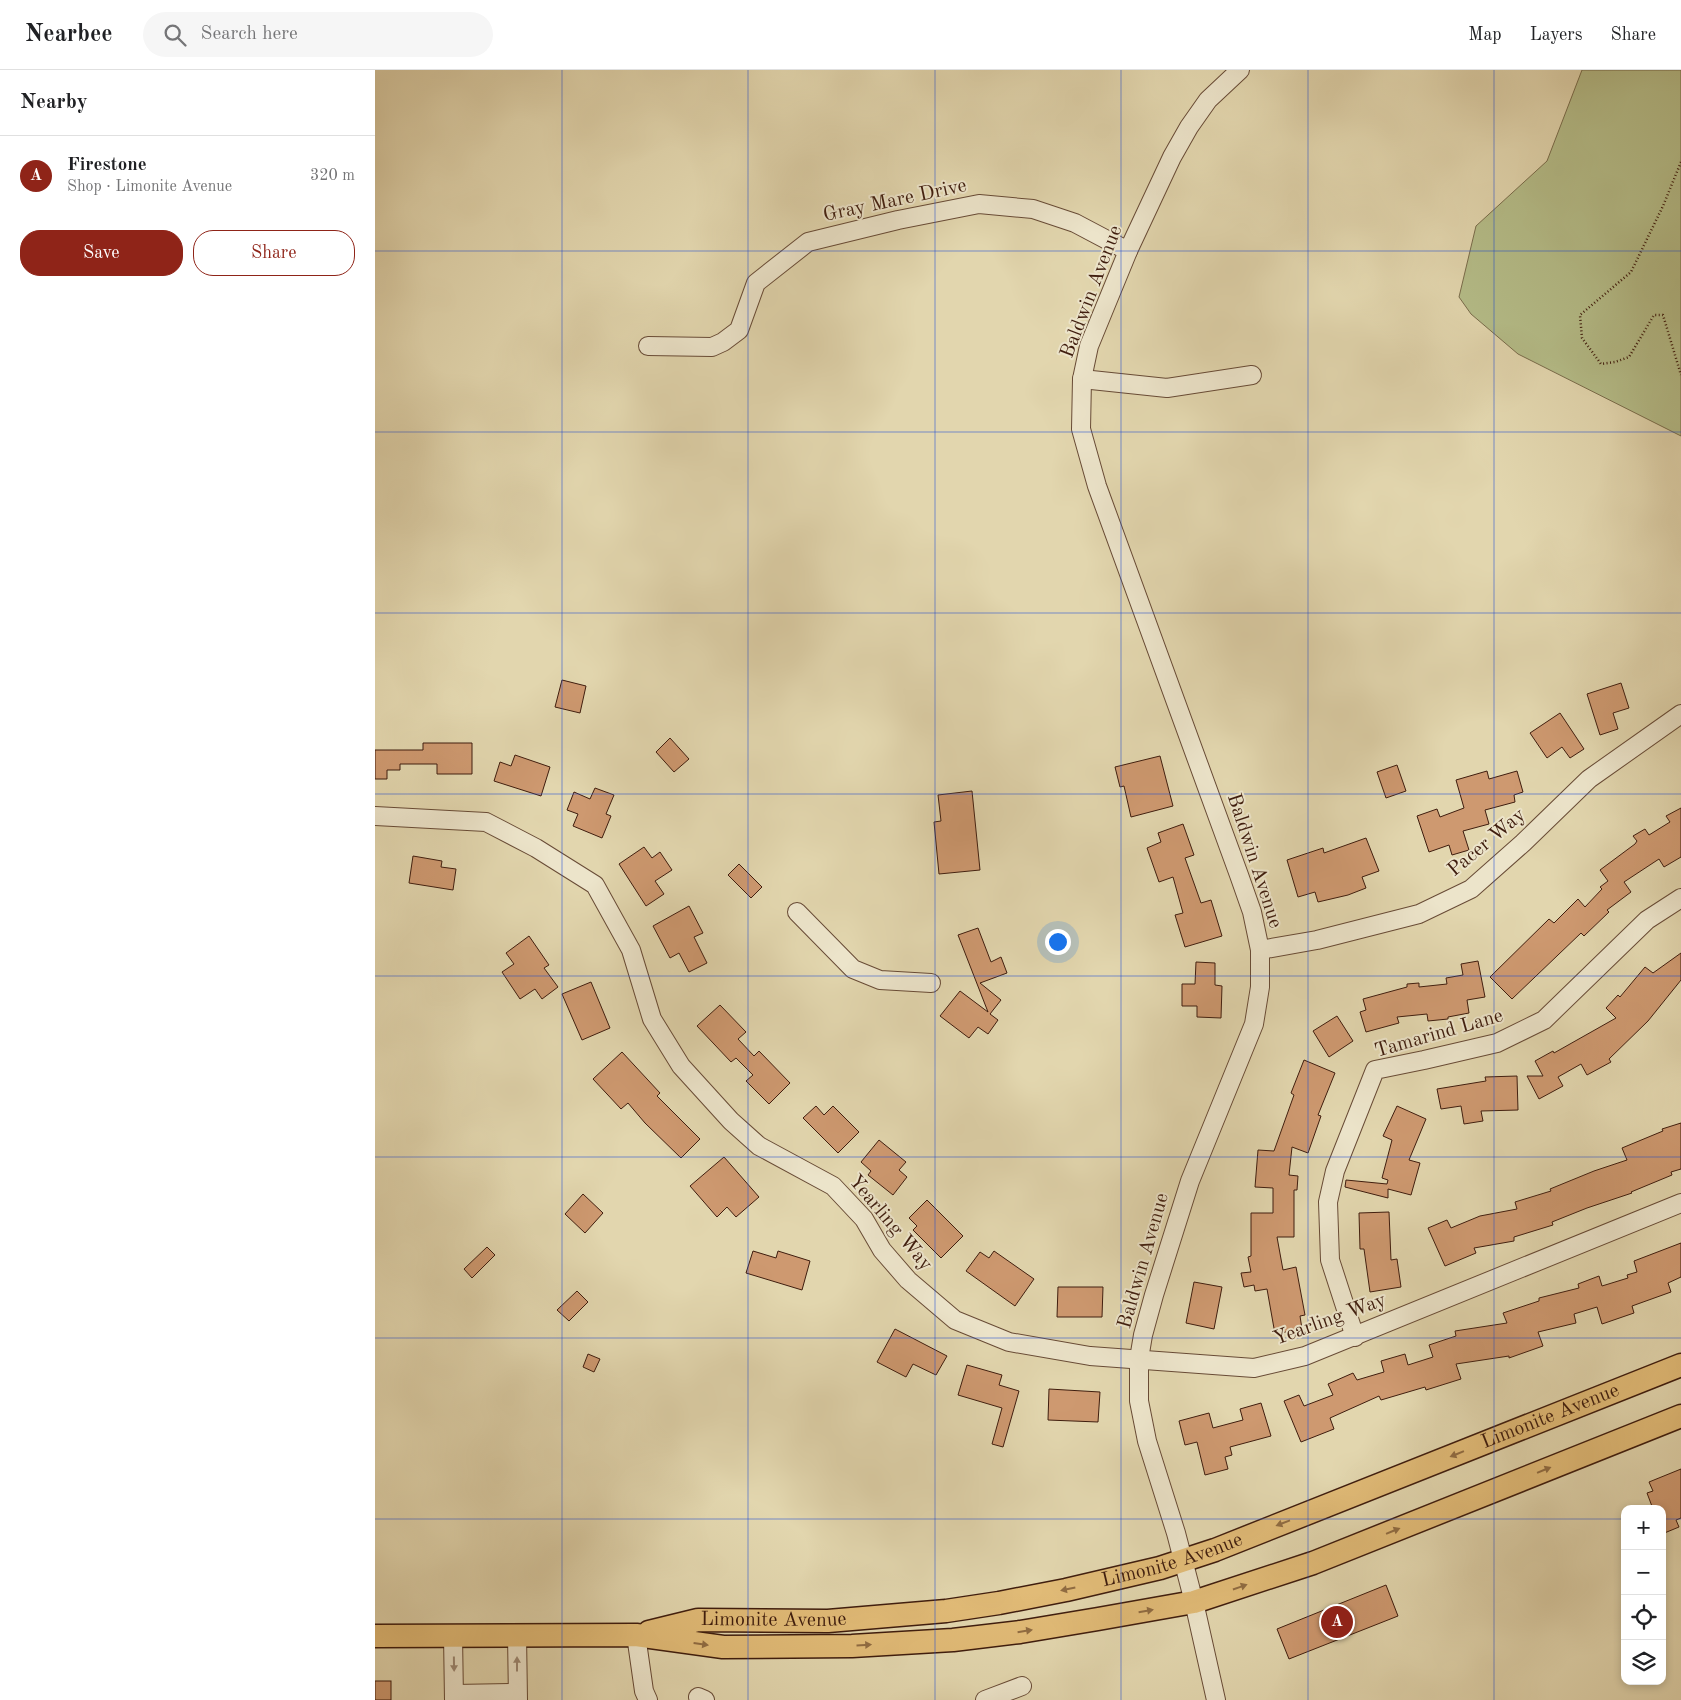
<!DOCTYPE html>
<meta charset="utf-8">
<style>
body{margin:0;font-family:"Old Standard TT",serif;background:#f6f6f6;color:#202124}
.controls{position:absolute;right:15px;bottom:15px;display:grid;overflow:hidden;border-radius:10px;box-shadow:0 2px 8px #0003}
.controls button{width:45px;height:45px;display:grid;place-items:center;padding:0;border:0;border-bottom:1px solid #e0e0e0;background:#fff;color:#202124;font:25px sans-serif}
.you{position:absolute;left:682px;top:871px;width:18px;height:18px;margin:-12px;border:4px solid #fff;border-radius:50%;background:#1a73e8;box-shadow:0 0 0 8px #1a73e833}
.badge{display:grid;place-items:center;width:32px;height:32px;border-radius:50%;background:#8f2418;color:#fff;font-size:16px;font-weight:700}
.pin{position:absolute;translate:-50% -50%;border:2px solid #fff;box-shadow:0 1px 5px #0006}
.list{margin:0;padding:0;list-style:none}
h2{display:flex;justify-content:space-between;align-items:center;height:65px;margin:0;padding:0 20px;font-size:21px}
h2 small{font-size:16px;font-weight:400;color:#757577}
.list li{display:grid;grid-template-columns:32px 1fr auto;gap:15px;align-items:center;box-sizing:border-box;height:80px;padding:0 20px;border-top:1px solid #e0e0e0}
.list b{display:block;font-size:19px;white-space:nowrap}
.list p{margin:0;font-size:16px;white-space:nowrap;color:#757577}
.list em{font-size:16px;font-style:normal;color:#757577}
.actions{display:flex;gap:10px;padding:15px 20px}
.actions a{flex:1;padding:11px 0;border:1px solid #8f2418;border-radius:20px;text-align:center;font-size:18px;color:#8f2418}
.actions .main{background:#8f2418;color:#fff}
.icon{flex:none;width:28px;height:28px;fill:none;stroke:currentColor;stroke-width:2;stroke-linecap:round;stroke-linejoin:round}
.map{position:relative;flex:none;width:1306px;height:1630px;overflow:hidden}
header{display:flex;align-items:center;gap:30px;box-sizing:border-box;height:70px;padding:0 25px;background:#fff;border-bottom:1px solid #e0e0e0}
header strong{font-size:24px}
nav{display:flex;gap:28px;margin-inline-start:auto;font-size:18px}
.search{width:350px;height:45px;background:#f6f6f6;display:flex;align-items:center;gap:12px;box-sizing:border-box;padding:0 18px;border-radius:28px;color:#757577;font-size:19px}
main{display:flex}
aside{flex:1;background:#fff}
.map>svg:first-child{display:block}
.green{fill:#b5bd89;stroke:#7a6d4c}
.building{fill:#ce9970;stroke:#3f1d0e}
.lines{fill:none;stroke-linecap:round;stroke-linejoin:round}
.minor-casing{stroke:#684b36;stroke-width:20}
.major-casing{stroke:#3f1d0e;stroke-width:25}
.path{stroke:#3f1d0e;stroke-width:2.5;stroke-dasharray:1 2.5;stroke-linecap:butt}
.minor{stroke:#ece4ca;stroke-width:18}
.major{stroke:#e1bb77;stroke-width:22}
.oneway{fill:#906c42}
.oneway2{fill:#9e8a75}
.grid{fill:none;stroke:#1d4ed8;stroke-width:1;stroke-opacity:0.55}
.labels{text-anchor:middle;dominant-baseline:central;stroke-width:4;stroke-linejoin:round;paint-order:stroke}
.street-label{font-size:20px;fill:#3f1d0e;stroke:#ece4ca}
</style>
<header>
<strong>Nearbee</strong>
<div class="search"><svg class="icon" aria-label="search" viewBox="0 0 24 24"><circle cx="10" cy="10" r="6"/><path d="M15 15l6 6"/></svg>Search here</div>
<nav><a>Map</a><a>Layers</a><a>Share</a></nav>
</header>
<main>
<aside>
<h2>Nearby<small></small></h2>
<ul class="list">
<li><span class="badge">A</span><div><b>Firestone</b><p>Shop · Limonite Avenue</p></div><em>320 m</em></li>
</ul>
<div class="actions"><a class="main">Save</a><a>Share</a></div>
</aside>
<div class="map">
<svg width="1306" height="1630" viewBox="0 0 1306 1630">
<rect width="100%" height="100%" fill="#e2d6ae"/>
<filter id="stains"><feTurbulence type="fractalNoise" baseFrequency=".004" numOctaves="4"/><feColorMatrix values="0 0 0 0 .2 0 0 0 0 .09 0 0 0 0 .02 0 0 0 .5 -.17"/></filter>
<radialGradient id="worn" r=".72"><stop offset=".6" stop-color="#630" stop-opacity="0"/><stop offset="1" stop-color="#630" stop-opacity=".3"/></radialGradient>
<!-- green -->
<path class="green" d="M 1207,0 L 1306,0 L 1306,366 L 1143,284 L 1096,244 L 1084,227 L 1101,156 L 1172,91 Z"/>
<!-- building -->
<g class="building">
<path d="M 187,610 L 211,616 L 205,643 L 180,637 Z"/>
<path d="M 1246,613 L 1254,638 L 1238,643 L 1243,659 L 1225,665 L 1212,624 Z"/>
<path d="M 1185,643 L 1209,679 L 1195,688 L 1187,677 L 1172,688 L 1155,663 Z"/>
<path d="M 295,668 L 314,689 L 299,702 L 281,682 Z"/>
<path d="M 48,673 L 97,673 L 97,704 L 62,704 L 62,694 L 25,694 L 25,700 L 12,700 L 12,709 L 0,709 L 0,680 L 48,680 Z"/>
<path d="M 140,685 L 175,697 L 166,726 L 119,711 L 125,692 L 136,696 Z"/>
<path d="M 785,686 L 798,736 L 756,747 L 749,716 L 745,717 L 740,697 Z"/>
<path d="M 1022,695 L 1031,721 L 1011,728 L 1002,702 Z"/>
<path d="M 1112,701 L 1114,709 L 1142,701 L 1148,722 L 1139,725 L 1140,732 L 1110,740 L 1114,754 L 1088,761 L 1094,780 L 1077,785 L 1074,775 L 1054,782 L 1042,746 L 1062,739 L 1065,747 L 1089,738 L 1081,710 Z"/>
<path d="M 220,718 L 239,725 L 231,744 L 236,746 L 227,768 L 198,756 L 203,744 L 192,740 L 199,722 L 215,729 Z"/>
<path d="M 597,721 L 605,800 L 564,804 L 559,752 L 566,751 L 563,725 Z"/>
<path d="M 1306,738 L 1306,787 L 1289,797 L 1284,789 L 1249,812 L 1256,822 L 1232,840 L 1234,842 L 1209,866 L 1206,863 L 1137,929 L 1115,907 L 1174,849 L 1179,853 L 1203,829 L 1210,837 L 1227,819 L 1225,817 L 1233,811 L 1225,800 L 1260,774 L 1262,771 L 1258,766 L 1270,759 L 1274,765 L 1295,752 L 1291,746 Z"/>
<path d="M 808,754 L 819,785 L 810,788 L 826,833 L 836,830 L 847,866 L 810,877 L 800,845 L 808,843 L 798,807 L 784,812 L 772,778 L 786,772 L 783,763 Z"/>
<path d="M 991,768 L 1004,801 L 987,807 L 991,818 L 973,825 L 943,832 L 940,822 L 923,827 L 912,790 L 948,778 L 949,783 Z"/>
<path d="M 269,777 L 277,788 L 285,782 L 297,800 L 280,811 L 289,824 L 271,836 L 244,794 Z"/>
<path d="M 38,786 L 67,791 L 66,797 L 81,799 L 78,820 L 34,813 Z"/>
<path d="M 364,794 L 387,817 L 376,828 L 353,805 Z"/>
<path d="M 314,836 L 328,863 L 319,867 L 332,893 L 314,902 L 304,883 L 295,888 L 278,856 Z"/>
<path d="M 603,858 L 616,892 L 626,887 L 632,903 L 605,913 L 626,930 L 615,944 L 623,950 L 613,964 L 603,957 L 594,968 L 565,946 L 585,921 L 613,942 L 583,865 Z"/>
<path d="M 154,866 L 174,895 L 169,898 L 183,917 L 167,929 L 160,919 L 145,929 L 127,902 L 139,894 L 131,883 Z"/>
<path d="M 1306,883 L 1306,910 L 1273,951 L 1234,989 L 1236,992 L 1212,1005 L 1206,994 L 1183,1007 L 1188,1016 L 1164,1029 L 1152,1006 L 1168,1006 L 1160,991 L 1178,981 L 1179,983 L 1241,948 L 1231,938 L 1243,925 L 1245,927 L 1270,897 L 1278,903 Z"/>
<path d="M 1103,891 L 1110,927 L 1092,930 L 1094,943 L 1073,947 L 1073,949 L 1053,951 L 1052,944 L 1022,947 L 1024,953 L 991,962 L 985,942 L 991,940 L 988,929 L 1032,917 L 1032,914 L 1044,913 L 1044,917 L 1072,914 L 1071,908 L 1088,905 L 1086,894 Z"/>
<path d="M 821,892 L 840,893 L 840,915 L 847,916 L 846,948 L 822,947 L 822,936 L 807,936 L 807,914 L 820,914 Z"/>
<path d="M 216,912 L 235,958 L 207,970 L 187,924 Z"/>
<path d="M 345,935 L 371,962 L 363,969 L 379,986 L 384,981 L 415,1013 L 394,1034 L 371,1011 L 378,1005 L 361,988 L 356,992 L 322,956 Z"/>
<path d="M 962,946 L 978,971 L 954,987 L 938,961 Z"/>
<path d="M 247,982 L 285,1023 L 282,1026 L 325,1069 L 306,1088 L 270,1053 L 253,1033 L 246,1039 L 218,1009 Z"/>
<path d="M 929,990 L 960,1003 L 943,1045 L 946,1046 L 933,1083 L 917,1077 L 914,1105 L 923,1106 L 922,1120 L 919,1120 L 919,1167 L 902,1167 L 908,1200 L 921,1197 L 930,1245 L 925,1246 L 927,1259 L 900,1264 L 892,1219 L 880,1221 L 879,1215 L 869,1217 L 866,1203 L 876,1202 L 873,1187 L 876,1186 L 876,1143 L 898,1143 L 898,1118 L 880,1117 L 883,1080 L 899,1081 L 919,1025 L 916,1023 Z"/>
<path d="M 1142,1006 L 1143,1040 L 1106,1041 L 1108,1051 L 1089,1054 L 1086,1036 L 1066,1039 L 1062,1019 L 1111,1011 L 1110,1007 Z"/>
<path d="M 441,1036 L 449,1045 L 458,1036 L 484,1062 L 463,1083 L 428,1048 Z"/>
<path d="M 1022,1036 L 1051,1049 L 1034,1090 L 1045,1093 L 1036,1125 L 1013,1119 L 1013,1128 L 970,1117 L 971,1110 L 1012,1114 L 1013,1110 L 1007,1108 L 1017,1070 L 1008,1066 Z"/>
<path d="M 1306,1053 L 1306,1099 L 1296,1102 L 1297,1105 L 1256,1122 L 1257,1123 L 1212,1138 L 1177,1152 L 1178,1155 L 1139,1167 L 1139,1171 L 1099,1178 L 1101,1183 L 1070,1196 L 1053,1158 L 1072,1150 L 1076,1158 L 1105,1146 L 1142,1139 L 1140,1132 L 1176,1121 L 1175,1119 L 1219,1101 L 1252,1090 L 1247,1078 L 1288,1061 L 1287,1059 Z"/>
<path d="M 504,1070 L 531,1092 L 524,1100 L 532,1107 L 518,1125 L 493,1105 L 496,1101 L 486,1092 Z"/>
<path d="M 349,1087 L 384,1127 L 361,1147 L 352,1137 L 342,1147 L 315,1116 Z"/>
<path d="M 208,1124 L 228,1143 L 210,1163 L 190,1144 Z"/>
<path d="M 552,1130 L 588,1166 L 566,1188 L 538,1160 L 542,1156 L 534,1148 Z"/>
<path d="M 1014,1142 L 1016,1190 L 1022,1189 L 1026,1217 L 995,1222 L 989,1179 L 985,1179 L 984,1143 Z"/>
<path d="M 1306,1173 L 1306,1207 L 1293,1213 L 1296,1222 L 1257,1236 L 1259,1243 L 1227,1254 L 1222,1237 L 1199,1244 L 1201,1253 L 1163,1262 L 1168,1276 L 1134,1288 L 1134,1286 L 1081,1294 L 1086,1309 L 1051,1320 L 1050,1317 L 1006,1330 L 1004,1326 L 955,1348 L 959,1359 L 926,1372 L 909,1331 L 924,1325 L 929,1336 L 958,1325 L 953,1314 L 978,1303 L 982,1310 L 1009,1302 L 1006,1291 L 1030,1284 L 1033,1295 L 1058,1287 L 1054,1275 L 1081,1266 L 1080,1261 L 1132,1253 L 1128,1243 L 1164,1231 L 1164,1228 L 1204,1218 L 1203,1214 L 1224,1206 L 1227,1216 L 1253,1208 L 1252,1205 L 1262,1202 L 1259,1191 Z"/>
<path d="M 112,1177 L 120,1185 L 97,1208 L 89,1199 Z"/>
<path d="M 378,1181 L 401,1188 L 403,1181 L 435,1191 L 427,1220 L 371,1203 Z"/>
<path d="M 619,1181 L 659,1209 L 640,1236 L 591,1201 L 605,1182 L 614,1188 Z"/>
<path d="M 819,1212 L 847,1217 L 839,1259 L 811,1253 Z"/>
<path d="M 683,1217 L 728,1217 L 727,1247 L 682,1247 Z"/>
<path d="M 202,1221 L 213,1232 L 194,1251 L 182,1240 Z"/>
<path d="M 520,1259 L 572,1286 L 561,1305 L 538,1294 L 531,1307 L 502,1292 Z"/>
<path d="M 213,1284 L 225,1289 L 219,1302 L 208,1297 Z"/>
<path d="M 592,1295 L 627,1305 L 624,1315 L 644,1321 L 628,1377 L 617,1374 L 627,1338 L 583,1325 Z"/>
<path d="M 674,1319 L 725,1322 L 723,1352 L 673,1350 Z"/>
<path d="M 886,1333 L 896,1366 L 855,1377 L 857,1385 L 850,1387 L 853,1399 L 830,1405 L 822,1372 L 810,1375 L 804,1351 L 834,1343 L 838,1358 L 868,1350 L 865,1339 Z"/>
<path d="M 1306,1399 L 1306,1448 L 1301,1450 L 1304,1457 L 1287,1464 L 1287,1439 L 1278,1439 L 1272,1423 L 1278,1421 L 1274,1412 Z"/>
<path d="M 1011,1515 L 1023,1546 L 914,1589 L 902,1559 Z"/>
<rect x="0" y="1611" width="16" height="19"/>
</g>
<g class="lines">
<!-- minor casing -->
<g class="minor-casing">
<g id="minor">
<path d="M 273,276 L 337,277 L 348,272 L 364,260 L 381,213 L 433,172 L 523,150 L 604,134 L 658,139 L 700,153 L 753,181"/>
<path d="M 707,309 L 792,318 L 877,305"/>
<path d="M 0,746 L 111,752 L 161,778 L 220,815 L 256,880 L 277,949 L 306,996 L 356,1051 L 384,1076 L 458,1116 L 489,1149 L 507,1180 L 533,1210 L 580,1250 L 634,1272 L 715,1286 L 879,1298 L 930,1286 L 1306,1133"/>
<path d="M 422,842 L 478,899 L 505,910 L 556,913"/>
<path d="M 885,880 L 942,870 L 1044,844 L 1096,819 L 1148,773 L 1214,709 L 1306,644"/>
<path d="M 980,1267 L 955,1190 L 953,1132 L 960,1101 L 1000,1000 L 1049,990 L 1122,973 L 1169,950 L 1272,850 L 1306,828"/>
<path d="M 78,1565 L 79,1630"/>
<path d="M 142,1565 L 143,1630"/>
<path d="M 261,1565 L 269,1621 L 273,1630"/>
<path d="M 79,1624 L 142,1623"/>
<path d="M 323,1627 L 330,1630"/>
<path d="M 610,1630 L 647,1616"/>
<path d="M 841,1630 L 819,1532 L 801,1463 L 772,1371 L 764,1331 L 764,1289 L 768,1265 L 779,1225 L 815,1111 L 879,954 L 885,917 L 885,880 L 877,842 L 864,805 L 722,416 L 706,359 L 707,309 L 714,276 L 753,181 L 797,87 L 814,57 L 833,30 L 865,0"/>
</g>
</g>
<!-- major casing -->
<g class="major-casing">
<g id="major">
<path id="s1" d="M 274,1562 L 323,1550 L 453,1551 L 571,1541 L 624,1533 L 691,1520 L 785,1498 L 840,1480 L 1306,1295"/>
<path d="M 0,1566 L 261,1565 L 348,1577 L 477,1576 L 578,1570 L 645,1562 L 723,1549 L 819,1532 L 938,1493 L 1306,1346"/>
</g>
</g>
<!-- path -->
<path class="path" d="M 1306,92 L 1288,136 L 1256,202 L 1205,245 L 1207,268 L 1226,294 L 1240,292 L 1254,287 L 1279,245 L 1288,245 L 1306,305"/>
<!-- minor -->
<use href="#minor" class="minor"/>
<!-- major -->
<use href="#major" class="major"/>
</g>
<!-- one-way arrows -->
<defs><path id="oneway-solid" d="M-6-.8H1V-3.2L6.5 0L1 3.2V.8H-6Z" transform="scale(1.25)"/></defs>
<g class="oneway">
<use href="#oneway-solid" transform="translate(1082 1384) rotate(158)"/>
<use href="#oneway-solid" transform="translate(1169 1400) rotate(-22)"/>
<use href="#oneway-solid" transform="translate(908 1453) rotate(159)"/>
<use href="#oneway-solid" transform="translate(1018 1461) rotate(-22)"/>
<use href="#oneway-solid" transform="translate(865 1517) rotate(-19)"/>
<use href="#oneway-solid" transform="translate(693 1519) rotate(168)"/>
<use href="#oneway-solid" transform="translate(771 1541) rotate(-10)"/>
<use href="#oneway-solid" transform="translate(650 1561) rotate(-9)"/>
<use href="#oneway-solid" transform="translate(326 1574) rotate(8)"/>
<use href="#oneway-solid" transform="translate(489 1575) rotate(-3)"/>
</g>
<g class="oneway2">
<use href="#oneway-solid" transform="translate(79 1594) rotate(89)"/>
<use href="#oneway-solid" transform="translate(142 1594) rotate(-90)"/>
</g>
<!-- grid -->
<path class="grid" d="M 187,0 L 187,1630M 373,0 L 373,1630M 560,0 L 560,1630M 746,0 L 746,1630M 933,0 L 933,1630M 1119,0 L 1119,1630M 0,181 L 1306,181M 0,362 L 1306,362M 0,543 L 1306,543M 0,724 L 1306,724M 0,906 L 1306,906M 0,1087 L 1306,1087M 0,1268 L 1306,1268M 0,1449 L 1250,1449M 1287,1449 L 1306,1449"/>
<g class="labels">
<!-- street labels -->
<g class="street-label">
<text transform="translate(520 131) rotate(-12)">Gray Mare Drive</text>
<text transform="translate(717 222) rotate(-69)">Baldwin Avenue</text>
<text transform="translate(1112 773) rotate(-40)">Pacer Way</text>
<text transform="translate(879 791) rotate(72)">Baldwin Avenue</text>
<text transform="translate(1064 964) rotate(-16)">Tamarind Lane</text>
<text transform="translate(515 1153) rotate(50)">Yearling Way</text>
<text transform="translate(769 1191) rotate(-74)">Baldwin Avenue</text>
<text transform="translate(955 1250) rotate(-20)">Yearling Way</text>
<text stroke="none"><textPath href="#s1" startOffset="936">Limonite Avenue</textPath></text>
<text stroke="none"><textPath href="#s1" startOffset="531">Limonite Avenue</textPath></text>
<text stroke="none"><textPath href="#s1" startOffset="126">Limonite Avenue</textPath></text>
</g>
</g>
<rect width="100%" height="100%" filter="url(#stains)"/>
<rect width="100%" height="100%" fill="url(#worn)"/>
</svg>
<div class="controls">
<button>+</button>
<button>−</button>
<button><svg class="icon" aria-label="locate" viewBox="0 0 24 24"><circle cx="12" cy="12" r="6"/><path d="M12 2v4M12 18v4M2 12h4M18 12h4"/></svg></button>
<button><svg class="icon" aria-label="layers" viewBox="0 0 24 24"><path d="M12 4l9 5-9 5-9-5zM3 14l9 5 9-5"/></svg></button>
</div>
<div class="you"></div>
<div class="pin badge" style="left:962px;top:1552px">A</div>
</div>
</main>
